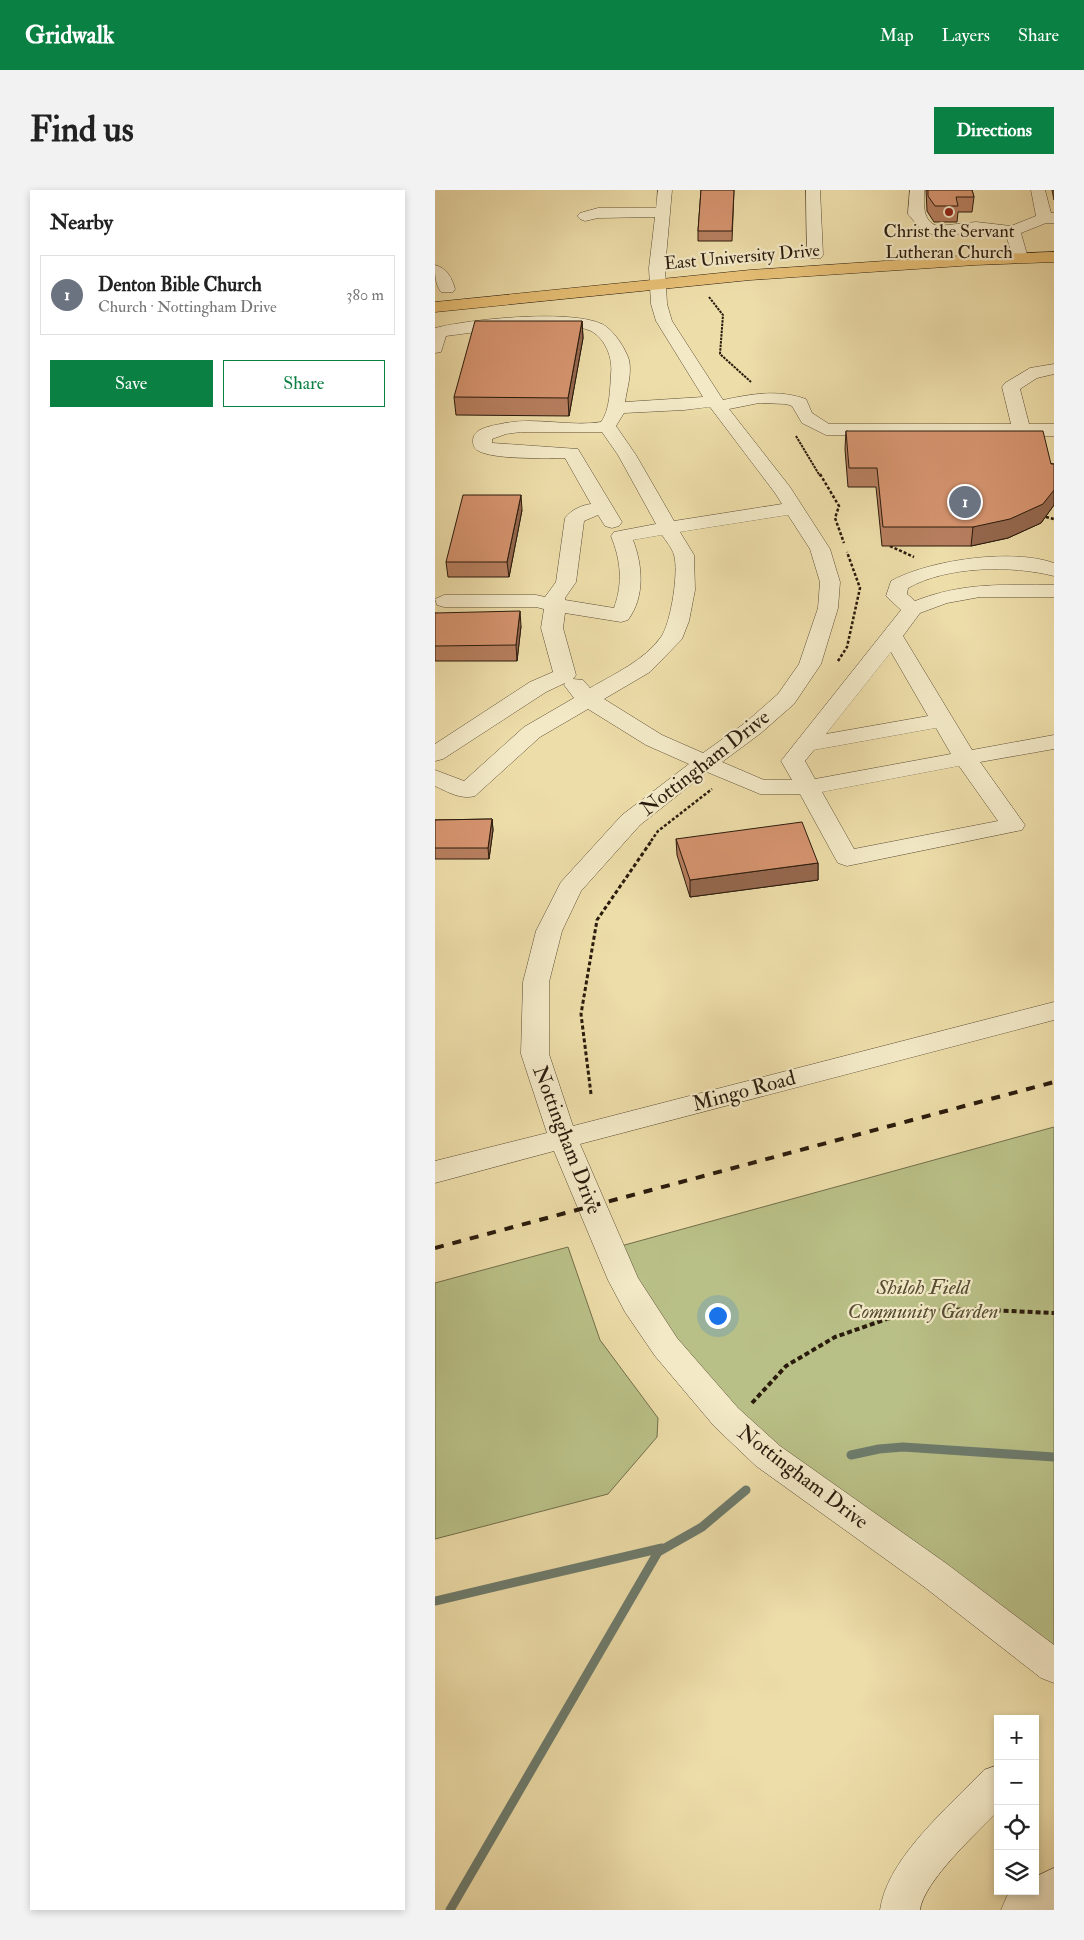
<!DOCTYPE html>
<meta charset="utf-8">
<style>
body{margin:0;font-family:"IM FELL Double Pica",serif;background:#f2f2f2;color:#222}
.controls{position:absolute;right:15px;bottom:15px;display:grid;overflow:hidden;border-radius:0px;box-shadow:0 2px 8px #0003}
.controls button{width:45px;height:45px;display:grid;place-items:center;padding:0;border:0;border-bottom:1px solid #e0e0e0;background:#fff;color:#222;font:25px sans-serif}
.you{position:absolute;left:282px;top:1125px;width:18px;height:18px;margin:-12px;border:4px solid #fff;border-radius:50%;background:#1a73e8;box-shadow:0 0 0 8px #1a73e833}
.badge{display:grid;place-items:center;width:32px;height:32px;border-radius:50%;background:#0b8043;color:#fff;font-size:16px;font-weight:700}
.pin{position:absolute;translate:-50% -50%;border:2px solid #fff;box-shadow:0 1px 5px #0006}
.list{margin:0;padding:0;list-style:none}
h2{display:flex;justify-content:space-between;align-items:center;height:65px;margin:0;padding:0 20px;font-size:21px}
h2 small{font-size:16px;font-weight:400;color:#767676}
.list li{display:grid;grid-template-columns:32px 1fr auto;gap:15px;align-items:center;box-sizing:border-box;height:80px;margin:0 10px 10px;padding:0 10px;border:1px solid #e0e0e0;border-radius:0px}
.list b{display:block;font-size:19px;white-space:nowrap}
.list p{margin:0;font-size:16px;white-space:nowrap;color:#767676}
.list em{font-size:16px;font-style:normal;color:#767676}
.actions{display:flex;gap:10px;padding:15px 20px}
.actions a{flex:1;padding:11px 0;border:1px solid #0b8043;border-radius:0px;text-align:center;font-size:18px;color:#0b8043}
.actions .main{background:#0b8043;color:#fff}
.icon{flex:none;width:28px;height:28px;fill:none;stroke:currentColor;stroke-width:2;stroke-linecap:round;stroke-linejoin:round}
.map{position:relative;flex:none;width:619px;height:1720px;overflow:hidden;border-radius:0px}
header{display:flex;align-items:center;gap:30px;box-sizing:border-box;height:70px;padding:0 25px;background:#0b8043;color:#fff}
header strong{font-size:24px}
nav{display:flex;gap:28px;margin-inline-start:auto;font-size:18px}
.intro{display:flex;align-items:center;justify-content:space-between;box-sizing:border-box;height:120px;padding:0 30px}
h1{margin:0;font-size:35px}
.button{padding:12px 22px;border-radius:0px;background:#0b8043;color:#fff;font-size:18px;font-weight:700}
main{display:flex;gap:30px;padding:0 30px}
aside{flex:1;background:#fff;border-radius:0px;box-shadow:0 2px 8px #0003}
.map>svg:first-child{display:block}
.green{fill:#b9c087;stroke:#726e4a}
.lines{fill:none;stroke-linecap:round;stroke-linejoin:round}
.stream{stroke:#6d7b6c;stroke-width:9}
.minor-casing{stroke:#5b4c34;stroke-width:1}
.major-casing{stroke:#2a1b0d;stroke-width:1}
.path-far3{stroke:#2a1b0d;stroke-width:2;stroke-dasharray:2.5 1;stroke-linecap:butt}
.path-far2{stroke:#2a1b0d;stroke-width:2.5;stroke-dasharray:3 2;stroke-linecap:butt}
.path-far1{stroke:#2a1b0d;stroke-width:3;stroke-dasharray:4 2.5;stroke-linecap:butt}
.path{stroke:#2a1b0d;stroke-width:4;stroke-dasharray:5 3;stroke-linecap:butt}
.minor{fill:#f3e9c7;fill-rule:evenodd}
.major{fill:#e6be74;fill-rule:evenodd}
.rail{stroke:#2a1b0d;stroke-width:4;stroke-dasharray:9 9;stroke-linecap:butt}
.wall{fill:#b77f5f;stroke:#2a1b0d}
.shaded-wall{fill:#95684e;stroke:#2a1b0d}
.building{fill:#d5946f;stroke:#2a1b0d}
.poi-dot{fill:#8f2418;stroke:#f3e9c7;stroke-width:2}
.labels{text-anchor:middle;dominant-baseline:central;stroke-width:4.5;stroke-linejoin:round;paint-order:stroke}
.far-poi-label{font-size:18px;fill:#2a1b0d;stroke:#f3e9c7}
.far-street-label{font-size:18px;fill:#2a1b0d;stroke:#f3e9c7}
.street-label{font-size:21px;fill:#2a1b0d;stroke:#f3e9c7}
.park-label{font-size:21px;font-style:italic;fill:#554d32;stroke:#f3e9c7}
</style>
<header>
<strong>Gridwalk</strong>
<nav><a>Map</a><a>Layers</a><a>Share</a></nav>
</header>
<div class="intro"><h1>Find us</h1><a class="button">Directions</a></div>
<main>
<aside>
<h2>Nearby<small></small></h2>
<ul class="list">
<li><span class="badge" style="background:#6b7280">1</span><div><b>Denton Bible Church</b><p>Church · Nottingham Drive</p></div><em>380 m</em></li>
</ul>
<div class="actions"><a class="main">Save</a><a>Share</a></div>
</aside>
<div class="map">
<svg width="619" height="1720" viewBox="0 0 619 1720">
<rect width="100%" height="100%" fill="#eddda9"/>
<filter id="stains"><feTurbulence type="fractalNoise" baseFrequency=".004" numOctaves="4"/><feColorMatrix values="0 0 0 0 .2 0 0 0 0 .09 0 0 0 0 .02 0 0 0 .5 -.17"/></filter>
<radialGradient id="worn" r=".72"><stop offset=".6" stop-color="#630" stop-opacity="0"/><stop offset="1" stop-color="#630" stop-opacity=".3"/></radialGradient>
<!-- green -->
<g class="green">
<path d="M 619,937 L 619,1476 L 291,1227 L 175,1059 Z"/>
<path d="M 133,1057 L 165,1150 L 223,1228 L 222,1247 L 173,1304 L 0,1349 L 0,1093 Z"/>
</g>
<g class="lines">
<!-- stream -->
<g class="stream">
<path d="M 416,1265 L 444,1259 L 468,1257 L 619,1267"/>
<path d="M 0,1411 L 227,1358"/>
<path d="M 15,1720 L 223,1362 L 267,1337 L 311,1300"/>
</g>
<!-- minor casing -->
<g class="minor-casing">
<g id="minor">
<path d="M 223,0 L 237,0 L 230,78 L 232,114 L 237,131 L 288,210 C 317,204 342,199 371,209 L 377,223 L 394,234 L 576,234 L 567,197 L 570,193 L 595,178 L 619,174 L 619,184 L 602,188 L 585,199 L 594,234 L 619,234 L 619,246 L 391,245 L 367,233 L 357,216 L 351,214 L 324,213 L 294,219 L 355,297 L 395,359 L 405,392 L 403,418 L 386,474 L 359,514 L 326,543 L 287,572 L 329,590 L 357,590 L 346,571 L 466,420 L 451,406 L 456,391 C 494,370 577,358 619,373 L 619,386 C 576,375 512,376 473,398 L 472,404 L 480,411 C 529,392 568,395 619,395 L 619,407 L 545,407 L 512,413 L 485,423 L 468,446 L 537,560 L 619,545 L 619,559 L 545,572 L 590,635 L 587,640 L 412,676 L 403,673 L 400,668 L 365,604 L 325,604 L 272,582 L 205,635 L 146,701 L 127,741 L 114,792 L 114,864 L 138,936 L 619,812 L 619,830 L 145,954 L 203,1088 L 242,1148 L 303,1218 L 345,1256 L 512,1374 L 619,1455 L 619,1493 L 606,1488 L 488,1396 L 321,1276 L 279,1236 L 220,1166 L 190,1122 L 173,1090 L 119,961 L 0,993 L 0,971 L 112,943 L 86,864 L 88,792 L 101,741 L 126,692 L 187,625 L 254,574 L 211,555 L 153,519 L 105,547 L 40,606 C 26,610 13,602 0,596 L 0,580 L 29,591 L 89,537 L 139,508 L 129,495 L 130,493 L 111,502 L 8,569 L 0,571 L 0,554 L 95,492 L 118,482 L 106,438 L 109,419 L 101,417 L 9,417 L 2,415 L 0,409 L 9,405 L 101,405 L 110,407 L 121,392 L 130,328 C 136,320 147,315 156,314 L 130,268 C 111,268 56,270 42,260 C 38,258 37,250 39,246 C 42,237 62,235 70,233 C 102,227 136,237 166,232 C 175,220 175,199 176,184 C 178,169 171,149 156,141 C 132,129 41,142 11,146 L 6,162 L 0,163 L 0,138 C 35,129 135,119 167,134 C 178,139 191,159 194,170 C 197,183 192,199 190,212 L 268,207 L 221,131 L 216,114 L 214,78 L 220,27 L 163,28 L 150,31 L 145,29 L 142,26 L 145,23 L 163,18 L 221,18 ZM 275,217 L 340,303 L 347,314 L 239,331 L 201,265 L 181,236 L 189,223 L 249,220 ZM 86,242 L 167,242 L 183,265 L 221,334 L 179,342 L 176,346 C 186,371 188,393 179,418 L 130,410 L 130,408 L 141,392 L 149,331 L 163,325 L 170,336 L 177,338 L 184,336 L 187,332 L 143,259 L 57,253 L 57,249 L 71,244 ZM 353,325 L 375,359 L 385,392 L 383,418 L 364,474 L 343,504 L 310,533 L 268,563 L 227,545 L 169,509 L 215,482 L 247,449 L 254,431 L 260,400 L 259,365 L 245,342 ZM 227,345 C 231,351 237,358 239,365 C 244,381 236,433 226,447 C 210,470 179,484 155,498 L 148,490 L 138,489 L 141,485 L 128,438 L 130,423 L 186,432 L 193,430 C 210,407 208,376 198,350 ZM 456,462 L 493,526 L 391,544 ZM 501,538 L 516,564 L 380,589 L 370,571 L 379,560 ZM 524,576 L 563,631 L 419,659 L 387,602 Z"/>
<path d="M 371,0 L 385,0 L 388,65 L 386,68 L 374,68 L 372,65 Z"/>
<path d="M 475,0 L 489,0 C 489,14 487,32 503,36 L 541,32 L 576,36 L 601,26 L 596,0 L 610,0 L 616,23 L 619,23 L 619,33 L 611,33 L 586,43 L 593,68 L 591,71 L 579,71 L 571,45 L 541,42 L 503,46 L 487,41 L 473,24 Z"/>
<path d="M 0,75 C 12,78 17,88 20,99 L 18,102 L 6,102 C 0,94 0,85 0,75 Z"/>
<path d="M 563,1575 L 563,1621 C 542,1643 489,1691 485,1720 L 445,1720 C 452,1668 514,1617 549,1580 Z"/>
<path d="M 619,1678 L 619,1720 L 566,1720 L 572,1706 L 576,1701 L 600,1701 L 600,1687 Z"/>
</g>
</g>
<!-- major casing -->
<g class="major-casing">
<path id="major" d="M 619,62 L 619,72 L 540,75 L 315,90 L 0,122 L 0,112 L 315,80 L 540,65 Z"/>
</g>
<!-- path-far3 -->
<g class="path-far3">
<path d="M 274,107 L 288,125 L 285,164 L 316,192"/>
<path d="M 361,246 L 385,286"/>
</g>
<!-- path-far2 -->
<g class="path-far2">
<path d="M 385,284 L 404,316 L 400,328 L 409,353"/>
<path d="M 611,327 L 619,329"/>
<path d="M 455,356 L 479,367"/>
<path d="M 403,471 L 412,457 L 425,398 L 412,362"/>
<path d="M 216,651 L 223,641 L 277,599"/>
</g>
<!-- path-far1 -->
<g class="path-far1">
<path d="M 156,904 L 146,824 L 162,730 L 217,650"/>
<path d="M 521,1120 L 548,1120"/>
</g>
<!-- path -->
<path class="path" d="M 317,1213 L 351,1176 L 400,1147 L 469,1123 L 532,1119 L 619,1123"/>
<!-- minor -->
<use href="#minor" class="minor"/>
<!-- major -->
<use href="#major" class="major"/>
<!-- rail -->
<path class="rail" d="M 0,1058 L 619,892"/>
</g>
<!-- wall -->
<g class="wall">
<path d="M 266,0 L 299,0 L 297,51 L 263,51 L 263,41 Z"/>
<path d="M 491,0 L 537,0 L 539,7 L 537,22 L 523,22 L 522,32 L 499,32 L 492,21 Z"/>
<path d="M 617,0 L 619,0 L 619,10 Z"/>
<path d="M 147,131 L 148,148 L 134,226 L 21,225 L 19,207 Z"/>
<path d="M 411,241 L 619,274 L 619,315 L 606,333 L 573,348 L 536,356 L 447,356 L 441,297 L 413,297 L 410,259 Z"/>
<path d="M 87,320 L 74,387 L 13,387 L 11,372 Z"/>
<path d="M 0,423 L 86,436 L 82,471 L 0,471 Z"/>
<path d="M 57,629 L 58,640 L 54,669 L 0,669 L 0,630 Z"/>
<path d="M 241,649 L 383,673 L 383,690 L 255,707 L 242,665 Z"/>
</g>
<!-- shaded-wall -->
<g class="shaded-wall">
<path d="M 147,131 L 148,148 L 134,226 L 133,208 Z"/>
<path d="M 619,300 L 619,315 L 606,333 L 573,348 L 536,356 L 538,337 Z"/>
<path d="M 86,305 L 87,320 L 74,387 L 72,372 Z"/>
<path d="M 85,421 L 86,436 L 82,471 L 81,455 Z"/>
<path d="M 57,629 L 58,640 L 54,669 L 53,658 Z"/>
<path d="M 383,673 L 383,690 L 255,707 L 255,690 Z"/>
</g>
<!-- building -->
<g class="building">
<path d="M 266,0 L 299,0 L 297,41 L 263,41 Z"/>
<path d="M 493,0 L 537,0 L 539,7 L 521,7 L 523,16 L 500,16 L 493,6 Z"/>
<path d="M 40,131 L 147,131 L 133,208 L 19,207 Z"/>
<path d="M 411,241 L 608,241 L 616,274 L 619,274 L 619,300 L 608,314 L 575,329 L 538,337 L 448,337 L 442,278 L 414,278 Z"/>
<path d="M 28,305 L 86,305 L 72,372 L 11,372 Z"/>
<path d="M 85,421 L 81,455 L 0,456 L 0,423 Z"/>
<path d="M 57,629 L 53,658 L 0,658 L 0,630 Z"/>
<path d="M 367,632 L 383,673 L 255,690 L 241,649 Z"/>
</g>
<!-- markers -->
<circle class="poi-dot" cx="514" cy="22" r="5"/>
<g class="labels">
<!-- far-poi labels -->
<g class="far-poi-label">
<text x="514" y="41">Christ the Servant<tspan x="514" dy="21">Lutheran Church</tspan></text>
</g>
<!-- far-street labels -->
<g class="far-street-label">
<text transform="translate(307 67) rotate(-5)">East University Drive</text>
</g>
<!-- street labels -->
<g class="street-label">
<text transform="translate(270 573) rotate(-38)">Nottingham Drive</text>
<text transform="translate(309 901) rotate(-15)">Mingo Road</text>
<text transform="translate(132 950) rotate(69)">Nottingham Drive</text>
<text transform="translate(368 1287) rotate(37)">Nottingham Drive</text>
</g>
<!-- park labels -->
<g class="park-label">
<text x="488" y="1097">Shiloh Field<tspan x="488" dy="24">Community Garden</tspan></text>
</g>
</g>
<rect width="100%" height="100%" filter="url(#stains)"/>
<rect width="100%" height="100%" fill="url(#worn)"/>
</svg>
<div class="controls">
<button>+</button>
<button>−</button>
<button><svg class="icon" aria-label="locate" viewBox="0 0 24 24"><circle cx="12" cy="12" r="6"/><path d="M12 2v4M12 18v4M2 12h4M18 12h4"/></svg></button>
<button><svg class="icon" aria-label="layers" viewBox="0 0 24 24"><path d="M12 4l9 5-9 5-9-5zM3 14l9 5 9-5"/></svg></button>
</div>
<div class="you"></div>
<div class="pin badge" style="left:530px;top:312px;background:#6b7280">1</div>
</div>
</main>
